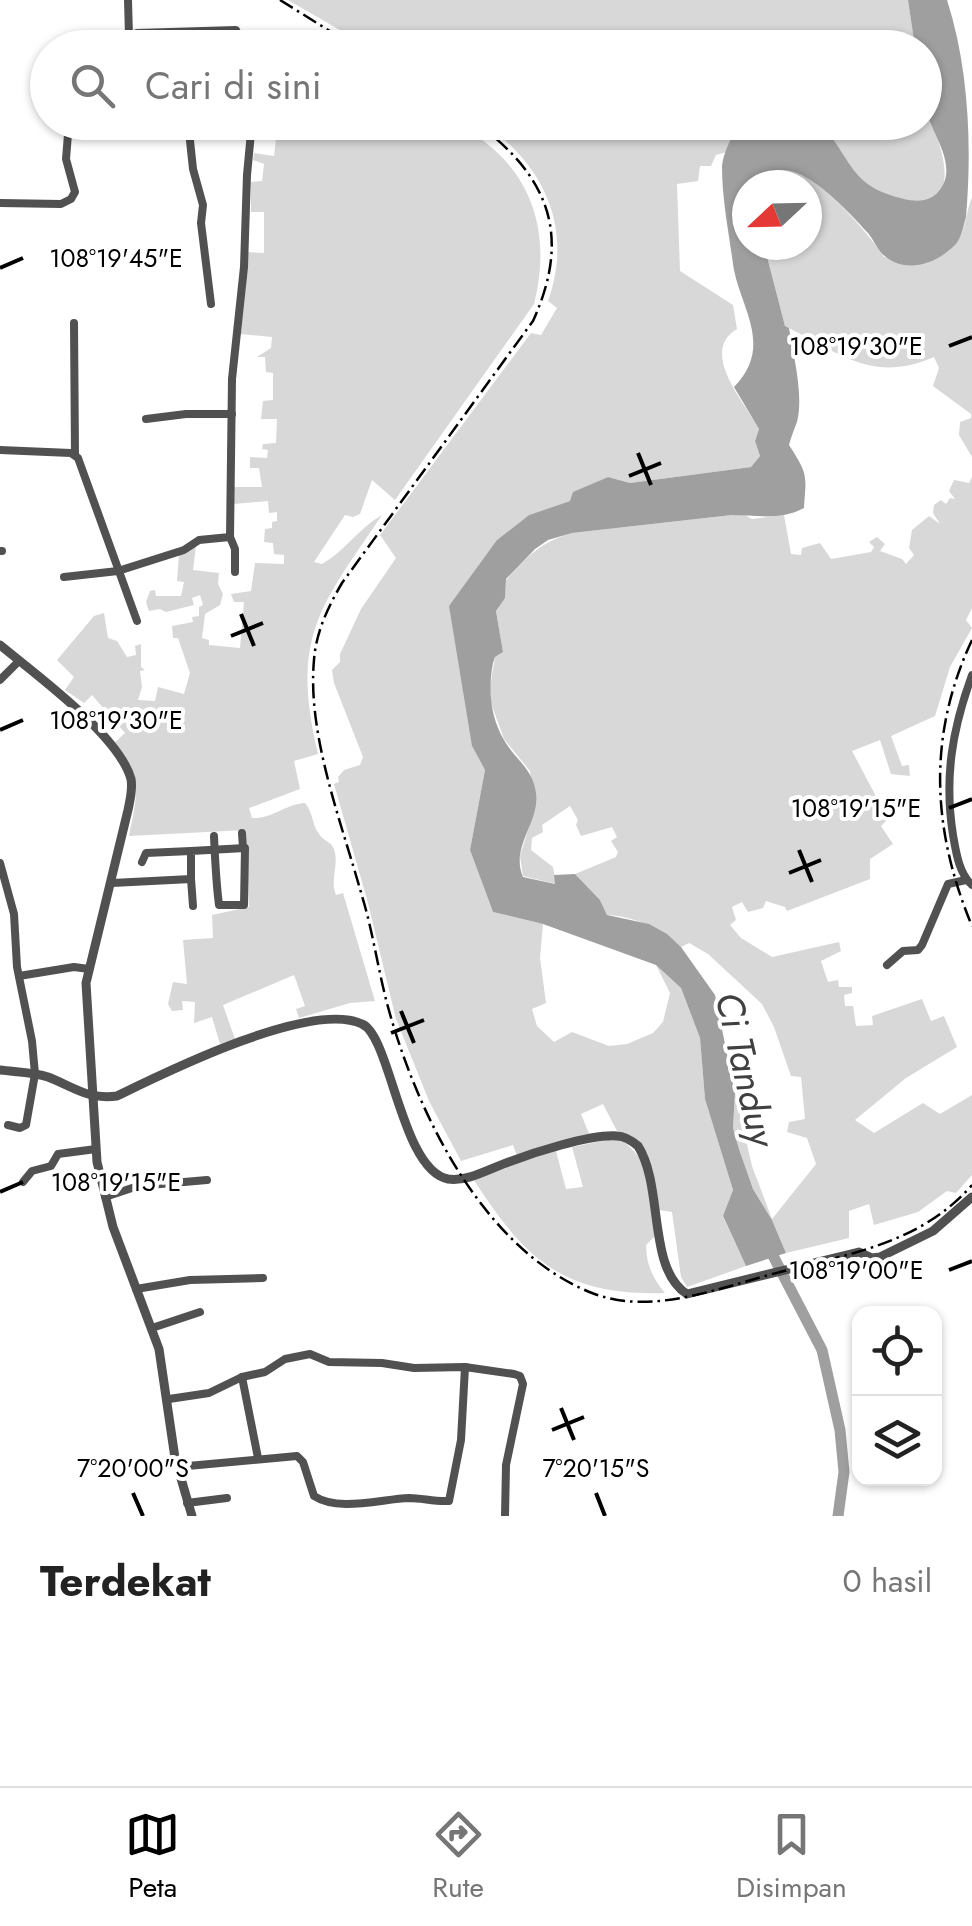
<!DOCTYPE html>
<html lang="id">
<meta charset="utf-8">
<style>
body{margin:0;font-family:Jost,sans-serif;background:#f2f2f2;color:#222}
.controls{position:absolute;right:30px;bottom:30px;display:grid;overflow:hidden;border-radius:20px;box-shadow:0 2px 8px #0004}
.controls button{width:90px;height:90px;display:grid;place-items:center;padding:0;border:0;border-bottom:2px solid #e0e0e0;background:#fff;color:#222;font:50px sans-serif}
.compass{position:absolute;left:732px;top:170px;width:90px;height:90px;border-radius:50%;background:#fff;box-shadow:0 2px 8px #0004;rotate:248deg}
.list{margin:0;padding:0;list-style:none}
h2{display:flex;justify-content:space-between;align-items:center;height:130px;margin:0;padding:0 40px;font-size:42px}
h2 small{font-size:32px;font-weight:400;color:#767676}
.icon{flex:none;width:55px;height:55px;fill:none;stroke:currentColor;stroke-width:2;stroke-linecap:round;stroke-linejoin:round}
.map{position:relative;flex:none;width:972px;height:1516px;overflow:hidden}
.search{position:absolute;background:#fff;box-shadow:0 2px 8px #0004;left:30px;right:30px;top:30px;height:110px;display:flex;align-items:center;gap:25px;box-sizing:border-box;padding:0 35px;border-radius:55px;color:#767676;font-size:38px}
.sheet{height:270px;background:#fff}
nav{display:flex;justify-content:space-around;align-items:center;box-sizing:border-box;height:140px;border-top:2px solid #e0e0e0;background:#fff;font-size:28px;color:#767676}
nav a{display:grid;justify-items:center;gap:5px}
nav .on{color:#000}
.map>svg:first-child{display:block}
.green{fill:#d8d8d8}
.water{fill:#9f9f9f}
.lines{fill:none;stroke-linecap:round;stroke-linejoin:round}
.river{stroke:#9f9f9f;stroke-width:11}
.minor{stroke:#515151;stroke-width:8}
.tertiary{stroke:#515151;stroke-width:9}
.rail{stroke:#000;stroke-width:2.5;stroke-dasharray:15 5 2.5 5;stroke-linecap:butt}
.ticks{fill:none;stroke:#000;stroke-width:4}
.labels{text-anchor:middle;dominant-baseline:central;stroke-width:8;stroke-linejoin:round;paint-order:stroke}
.water-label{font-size:38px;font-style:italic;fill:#404040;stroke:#fff}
.ticks-label{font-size:25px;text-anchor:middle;fill:#000;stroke:#fff;stroke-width:8;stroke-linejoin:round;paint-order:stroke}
</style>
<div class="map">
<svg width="972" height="1516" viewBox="0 0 972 1516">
<rect width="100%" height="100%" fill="#fff"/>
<!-- green -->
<g class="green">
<path d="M 288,0 L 908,0 L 915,47 L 369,47 Z"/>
<path d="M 925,106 C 935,130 970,208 913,201 C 900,199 880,194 868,186 C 850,174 843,153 830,136 L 773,123 L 924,122 Z"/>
<path d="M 266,123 L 323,123 L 327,139 L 342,138 L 342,123 C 377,123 417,117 452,123 C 463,124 476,136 485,142 C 537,182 550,242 534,304 L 395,500 L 372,480 L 360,514 L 353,517 L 345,515 L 314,562 L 322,564 C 345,551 359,528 382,515 C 320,607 290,637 318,754 L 294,761 L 300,789 L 249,808 L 252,818 C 273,819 285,804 305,803 C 313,812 312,825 319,834 C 325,843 333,841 335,853 C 338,868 330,880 336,895 L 343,893 L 375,1001 L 350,1003 L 299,1018 L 296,1009 L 305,1006 L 294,975 L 223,1005 L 235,1039 L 220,1044 L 212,1017 L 194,1023 L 195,1002 L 182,1001 L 183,1010 L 172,1011 L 168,1004 L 173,982 L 187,984 L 183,940 L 213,938 L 212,915 L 249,907 L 246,830 L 129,836 C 139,786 141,787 113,744 L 125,733 L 92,695 L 84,703 L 65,690 L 74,677 L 57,660 L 94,616 L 104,613 L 108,638 L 117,641 L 127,657 L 136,655 L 135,646 L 141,644 L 141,667 L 145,670 L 140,671 L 142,687 L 138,700 L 155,701 L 158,687 L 184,694 L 190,673 L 178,638 L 173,638 L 172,626 L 193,622 L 192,617 L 199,616 L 199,607 L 203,605 L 200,595 L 192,598 L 194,605 L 166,612 L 160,609 L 149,611 L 146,602 L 150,591 L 155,590 L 156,596 L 181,596 L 184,582 L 177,581 L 179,554 L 186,554 L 196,546 L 193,570 L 219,573 L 218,584 L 223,594 L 220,605 L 205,614 L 202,638 L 209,640 L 209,645 L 240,648 L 244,602 L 234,602 L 231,594 L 251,591 L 255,563 L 284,564 L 284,555 L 274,554 L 273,543 L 264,542 L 265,529 L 272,528 L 272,522 L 277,521 L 277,512 L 269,513 L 268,501 L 234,504 L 234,487 L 262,487 L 259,468 L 250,468 L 250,457 L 267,458 L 268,450 L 262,449 L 263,444 L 276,443 L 277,419 L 261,419 L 263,401 L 273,400 L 273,373 L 266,372 L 265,357 L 257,357 L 271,348 L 272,337 L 239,334 L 246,252 L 264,253 L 264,212 L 251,212 L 251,182 L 262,181 L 264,164 L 253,160 L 254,153 L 274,156 L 276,139 L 266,137 Z"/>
<path d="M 483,123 L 738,123 L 727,152 L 716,155 L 711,166 L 700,166 L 698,181 L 677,184 L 680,271 L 733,305 L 737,329 C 698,352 746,404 759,429 L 755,441 L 760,456 L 751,467 L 630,483 L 608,477 L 574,492 L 570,501 L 529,515 L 497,540 L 472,746 L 485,770 L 470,850 L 493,912 L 543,924 L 540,958 L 546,1003 L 532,1009 L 537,1026 L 554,1042 L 572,1032 L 609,1046 L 627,1044 L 653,1033 L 663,1022 L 670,993 L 656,965 L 681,988 L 700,1038 L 705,1099 L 733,1190 L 723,1217 L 746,1266 L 687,1287 L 681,1277 L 672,1212 L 659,1210 C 656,1179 649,1144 617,1131 L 603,1104 L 581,1114 L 590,1136 L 517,1156 L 513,1145 L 461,1161 L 429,1101 L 396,1019 L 368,903 L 334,784 L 339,782 L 338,777 L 344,770 L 360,765 L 363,757 L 334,683 L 332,670 L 340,662 L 340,654 L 361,609 L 396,558 L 380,535 L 531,333 L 541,335 L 557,308 L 548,301 C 574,228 544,165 483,123 Z"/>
<path d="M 783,169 C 813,168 868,232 884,257 C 910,260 939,268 957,242 C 966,230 966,211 972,197 L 972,457 L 959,435 L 960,422 L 971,418 L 971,414 L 933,386 L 939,368 L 934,357 C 873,384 839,353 785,326 L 764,245 L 807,245 L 807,185 L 771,185 L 775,175 Z"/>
<path d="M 972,477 L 972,608 L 966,620 L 972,628 L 950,667 L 935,716 L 891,736 L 902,766 L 909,765 L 910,776 L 891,774 L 880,740 L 852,751 L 888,819 L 881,826 L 893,844 L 870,859 L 870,879 L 787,911 L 785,907 L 766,901 L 763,908 L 748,912 L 742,902 L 732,907 L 736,920 L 730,925 L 741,938 L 772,957 L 839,942 L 841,951 L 821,961 L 828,982 L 838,980 L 839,987 L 852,987 L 852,993 L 844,995 L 845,1006 L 853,1006 L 856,1026 L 873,1025 L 872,1016 L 922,999 L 931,1021 L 944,1016 L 957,1047 L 906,1078 L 855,1120 L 874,1133 L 923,1103 L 940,1114 L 972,1095 L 972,1175 L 956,1193 L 947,1191 L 918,1212 L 874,1225 L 869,1204 L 849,1211 L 849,1238 L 786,1253 L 772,1220 L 753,1189 L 739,1149 L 733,1128 L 735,1093 L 752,1166 L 772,1219 L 816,1164 L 807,1138 L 787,1132 L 789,1122 L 805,1119 L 801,1077 L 791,1076 L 774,1027 L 762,1004 L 708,954 L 689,943 L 681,947 C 661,929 634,916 607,915 L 600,900 L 575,874 L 616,857 L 618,852 L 611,841 L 617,837 L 612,827 L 581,836 L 576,825 L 578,820 L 570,806 L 542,825 L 543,832 L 532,838 L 531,850 L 553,867 L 556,884 L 523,876 L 520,856 L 534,811 L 530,771 L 504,739 L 491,703 L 490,687 L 495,657 L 503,652 L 496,611 L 505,597 L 506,580 C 529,555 539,543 572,533 L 732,515 L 745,515 L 752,519 L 784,515 L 791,554 L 801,555 L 802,548 L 820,543 L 831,559 L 871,552 L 874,547 L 869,542 L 877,537 L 885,544 L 880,551 L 902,559 L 906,564 L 914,555 L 909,548 L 912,530 L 929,516 L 940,524 L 933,513 L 934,505 L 941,500 L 946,504 L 950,498 L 955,499 L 949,491 L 954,480 L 969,483 Z"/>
<path d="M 617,1138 C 653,1157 651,1197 658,1233 L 646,1245 C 646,1264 653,1279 665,1293 C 563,1296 525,1260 472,1177 L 556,1151 L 566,1189 L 583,1187 L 572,1147 Z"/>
</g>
<!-- water -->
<path class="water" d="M 908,0 L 947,0 C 969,68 972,147 966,217 C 963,227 962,237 955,245 C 938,263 907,274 886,257 C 878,252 874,240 868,233 C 851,214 803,162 778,171 L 771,185 L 747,185 L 747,245 L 764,245 L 785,326 L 789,328 C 793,354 804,395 797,422 C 794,430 791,437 789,445 C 809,476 806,475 804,508 C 780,521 756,515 732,515 L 572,533 L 548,540 L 535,549 L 506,579 L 505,598 L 496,611 L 503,652 L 495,657 L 493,663 C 488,689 490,716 504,740 C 515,759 533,769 536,793 C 540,822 510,847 523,877 L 555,884 L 554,875 L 575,874 L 600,900 L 607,915 L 649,924 L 667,934 L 681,947 L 715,995 L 735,1093 L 733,1128 L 739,1149 L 753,1189 L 772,1220 L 786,1253 L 746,1266 L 723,1216 L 733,1190 L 705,1099 L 700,1038 L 681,988 L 656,965 L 543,924 L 493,912 L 470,850 L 485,770 L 472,746 L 449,606 L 497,540 L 529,515 L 570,501 L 573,492 L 608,477 L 630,483 L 751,467 L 760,456 L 755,441 L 759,429 L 734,387 C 775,345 739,307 733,264 C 729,233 722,200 722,166 C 723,153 733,135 738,123 L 773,123 L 830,135 C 856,171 856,187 904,199 C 917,202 930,202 939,191 C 961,164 927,129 924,102 C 923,85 924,65 924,48 L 915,47 Z"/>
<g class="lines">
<!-- river -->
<path class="river" d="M 768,1246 L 822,1350 L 840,1430 L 844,1472 L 838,1516"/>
<!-- minor -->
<g class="minor">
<path d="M 128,0 L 129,36"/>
<path d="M 175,32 L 175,48"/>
<path d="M 127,48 L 129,36 L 137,33 L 236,30 L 243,48"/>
<path d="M 188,122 L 193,169 L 203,205 L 201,223 L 211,304"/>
<path d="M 0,203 L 61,204 L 71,199 L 75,192 L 66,159 L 69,122"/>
<path d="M 74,323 L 75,455"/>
<path d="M 146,419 L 186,414 L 232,414"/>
<path d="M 0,450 L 71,453 L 78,458 L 137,621"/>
<path d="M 230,537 L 235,549 L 235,572"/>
<path d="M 0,551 L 2,551"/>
<path d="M 64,577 L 118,571 L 184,550 L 199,540 L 230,537 L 232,379 L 244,267 L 247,175 L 252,122"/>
<path d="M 972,675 C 952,730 944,778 953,835 C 956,852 959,874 972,885"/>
<path d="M 0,680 L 19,661"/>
<path d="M 242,833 L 243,848"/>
<path d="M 142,862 L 146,853 L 191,851"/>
<path d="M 0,863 L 14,914 L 17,967 L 32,1041 L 35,1074 L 26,1125 L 20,1128 L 8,1125"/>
<path d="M 191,879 L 193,906"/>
<path d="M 112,883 L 191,879 L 191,851 C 209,850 227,849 245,848 L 244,905 L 219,905 C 216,882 215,859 214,836"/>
<path d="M 887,965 L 903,951 L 918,950 L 922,945 L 948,884 L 966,880"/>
<path d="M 19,976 L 74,967 L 89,969"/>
<path d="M 23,1182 L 32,1171 L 51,1166 L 58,1154 L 96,1149"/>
<path d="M 105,1197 L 138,1186 L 207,1180"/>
<path d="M 136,1289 L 190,1280 L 263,1278"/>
<path d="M 152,1328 L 200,1312"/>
<path d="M 242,1377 L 258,1458"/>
<path d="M 169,1399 L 209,1393 L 242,1377 L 265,1372 L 285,1359 L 310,1354 L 329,1362 L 382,1363 L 414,1368 L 465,1367 L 514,1374 L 520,1376 L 523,1384 L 506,1465 L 505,1516"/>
<path d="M 177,1467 L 297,1456 L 303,1462 L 314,1496 C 338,1512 381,1499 409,1498 C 422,1498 435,1502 449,1501 L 461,1440 L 465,1367"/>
<path d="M 187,1503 L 227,1498"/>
</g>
<!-- tertiary -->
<g class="tertiary">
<path d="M 0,645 C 35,674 119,735 131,779 C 133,789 130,800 128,810 L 86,983 L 97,1162 L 113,1227 L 159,1349 L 175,1458 L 192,1516"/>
<path d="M 0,1070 C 16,1072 34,1072 48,1077 C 74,1087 88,1100 117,1096 C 166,1072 311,1000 362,1024 C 391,1036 401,1170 448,1179 C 467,1182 489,1169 506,1163 C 532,1153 590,1134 617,1136 C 625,1136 632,1141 638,1146 C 664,1187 647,1269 687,1294 L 859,1252 L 872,1258 L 880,1257 L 933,1231 L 972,1197"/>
</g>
<!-- rail -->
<g class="rail">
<path d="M 280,0 L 357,48"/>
<path d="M 475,122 C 549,176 572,235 533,321 L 342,583 C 328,607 316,632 314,660 C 307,735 342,824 362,896 C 373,932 378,970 388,1007 C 417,1113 483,1250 592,1293 C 653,1317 723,1286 784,1271 C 854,1253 922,1242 972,1185"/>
<path d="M 972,640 C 927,736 932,830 972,926"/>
</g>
</g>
<!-- ticks -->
<path class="ticks" d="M 0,268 L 23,258M 949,346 L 972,337M 638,453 L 651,485M 629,476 L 661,463M 241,614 L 254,646M 231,636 L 263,623M 0,730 L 23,720M 949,808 L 972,799M 799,850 L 812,882M 789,873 L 821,860M 401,1011 L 414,1043M 391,1033 L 424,1020M 0,1192 L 23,1182M 949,1270 L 972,1261M 561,1408 L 574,1440M 552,1430 L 584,1417M 133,1493 L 143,1516M 596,1493 L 605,1516"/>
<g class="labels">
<!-- water labels -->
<g class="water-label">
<text transform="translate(746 1069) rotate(77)">Ci Tanduy</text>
</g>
</g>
<g class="ticks-label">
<text x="116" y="267">108°19'45"E</text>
<text x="856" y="355">108°19'30"E</text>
<text x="116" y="729">108°19'30"E</text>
<text x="856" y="817">108°19'15"E</text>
<text x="116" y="1191">108°19'15"E</text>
<text x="856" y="1279">108°19'00"E</text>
<text x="133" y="1477">7°20'00"S</text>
<text x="596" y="1477">7°20'15"S</text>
</g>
</svg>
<div class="controls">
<button><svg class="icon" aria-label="locate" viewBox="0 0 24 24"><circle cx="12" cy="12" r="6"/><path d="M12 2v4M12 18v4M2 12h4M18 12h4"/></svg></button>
<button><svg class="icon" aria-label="layers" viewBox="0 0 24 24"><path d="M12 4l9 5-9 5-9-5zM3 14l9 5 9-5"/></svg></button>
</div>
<svg class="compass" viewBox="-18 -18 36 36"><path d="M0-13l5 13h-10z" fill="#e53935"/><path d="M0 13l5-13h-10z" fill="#767676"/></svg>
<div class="search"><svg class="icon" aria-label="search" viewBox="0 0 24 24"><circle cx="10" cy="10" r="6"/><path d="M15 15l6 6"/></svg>Cari di sini</div>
</div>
<section class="sheet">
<h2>Terdekat<small>0 hasil</small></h2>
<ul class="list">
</ul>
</section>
<nav>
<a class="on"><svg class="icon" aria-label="map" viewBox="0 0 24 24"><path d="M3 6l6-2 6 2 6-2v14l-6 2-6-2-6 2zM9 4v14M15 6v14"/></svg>Peta</a>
<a><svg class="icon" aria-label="directions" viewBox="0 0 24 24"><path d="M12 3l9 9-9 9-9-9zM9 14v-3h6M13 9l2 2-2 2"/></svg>Rute</a>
<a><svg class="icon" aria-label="saved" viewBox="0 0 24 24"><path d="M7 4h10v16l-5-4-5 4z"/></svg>Disimpan</a>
</nav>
